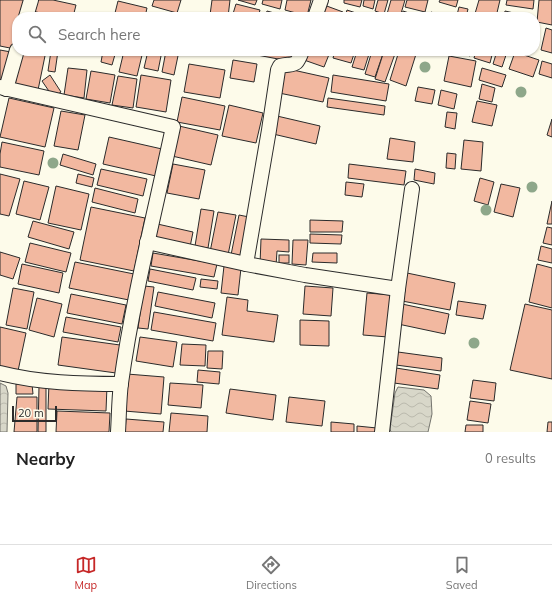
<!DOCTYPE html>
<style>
body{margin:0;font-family:Mulish,sans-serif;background:#f6f6f6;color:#222}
.scale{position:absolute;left:12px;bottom:10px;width:45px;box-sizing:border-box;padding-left:4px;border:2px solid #2b2b2b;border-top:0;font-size:11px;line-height:14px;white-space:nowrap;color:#2b2b2b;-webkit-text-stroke:3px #fdfbea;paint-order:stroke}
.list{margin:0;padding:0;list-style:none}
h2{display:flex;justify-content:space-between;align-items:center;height:52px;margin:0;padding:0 16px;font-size:17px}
h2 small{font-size:13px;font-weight:400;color:#767676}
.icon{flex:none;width:22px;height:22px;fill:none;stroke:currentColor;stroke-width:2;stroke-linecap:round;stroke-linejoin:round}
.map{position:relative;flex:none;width:552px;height:432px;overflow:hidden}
.search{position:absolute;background:#fff;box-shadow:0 1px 3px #0004;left:12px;right:12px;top:12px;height:44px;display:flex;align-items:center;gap:10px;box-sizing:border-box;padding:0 14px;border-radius:16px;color:#767676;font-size:15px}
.sheet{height:112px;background:#fff}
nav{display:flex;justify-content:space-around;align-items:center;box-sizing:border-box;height:56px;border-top:1px solid #e0e0e0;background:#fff;font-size:11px;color:#767676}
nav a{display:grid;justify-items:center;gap:2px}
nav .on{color:#c62828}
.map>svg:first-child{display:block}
.water{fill:url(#water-waves);stroke:#74746e}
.building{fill:#f2b8a0;stroke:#2b2b2b}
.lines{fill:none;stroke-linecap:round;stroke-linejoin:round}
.minor-casing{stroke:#2b2b2b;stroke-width:16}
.minor{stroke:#fdfbea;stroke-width:14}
.tree{fill:#8ea78a}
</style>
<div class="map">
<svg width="552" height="432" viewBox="0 0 552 432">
<defs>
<pattern id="water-waves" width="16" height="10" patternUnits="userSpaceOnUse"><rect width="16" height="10" fill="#d8d7c9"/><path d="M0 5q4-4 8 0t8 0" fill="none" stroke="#bab9ad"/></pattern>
</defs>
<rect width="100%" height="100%" fill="#fdfbea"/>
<!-- water -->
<g class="water">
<path d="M 0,383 L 6,386 L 8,393 L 7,432 L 0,432 Z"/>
<path d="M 398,387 L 424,390 L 431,396 L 432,414 L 428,432 L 391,432 L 390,429 L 395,393 Z"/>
</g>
<!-- building -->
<g class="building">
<path d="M 0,0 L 25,0 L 22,17 L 17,17 L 17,40 L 15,49 L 0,46 Z"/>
<path d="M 35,0 L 53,0 L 76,5 L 73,17 L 58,17 L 32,11 Z"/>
<path d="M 154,0 L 181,0 L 177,13 L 152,6 Z"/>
<path d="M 212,0 L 230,0 L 228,17 L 210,15 Z"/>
<path d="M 238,0 L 257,0 L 255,5 Z"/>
<path d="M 263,0 L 282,0 L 280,9 L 262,4 Z"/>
<path d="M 287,0 L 311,0 L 307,16 L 285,10 Z"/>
<path d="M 344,0 L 362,0 L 360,7 L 344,3 Z"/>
<path d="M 364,0 L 375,0 L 373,9 L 363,6 Z"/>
<path d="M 378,0 L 388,0 L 384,14 L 375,11 Z"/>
<path d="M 391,0 L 405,0 L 400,17 L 387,14 Z"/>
<path d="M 407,0 L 428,0 L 425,12 L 405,7 Z"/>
<path d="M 440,0 L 458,0 L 456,7 L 439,2 Z"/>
<path d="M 479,0 L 500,0 L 496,17 L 474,17 Z"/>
<path d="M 507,0 L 534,0 L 533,9 L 506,5 Z"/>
<path d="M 539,0 L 552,0 L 552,25 L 537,22 Z"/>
<path d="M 118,1 L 147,8 L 145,17 L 114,17 Z"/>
<path d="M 236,4 L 260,10 L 258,17 L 232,17 Z"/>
<path d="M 324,5 L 343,12 L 341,17 L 319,17 Z"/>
<path d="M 459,7 L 468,9 L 466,17 L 457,15 Z"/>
<path d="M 347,10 L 365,16 L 365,17 L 345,17 Z"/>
<path d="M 267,11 L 285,16 L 284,17 L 265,17 Z"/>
<path d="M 403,11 L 415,15 L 415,17 L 401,17 Z"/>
<path d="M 505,11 L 527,16 L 527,17 L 504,17 Z"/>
<path d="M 431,12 L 447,17 L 429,17 Z"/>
<path d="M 546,28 L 552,30 L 552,53 L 541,50 Z"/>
<path d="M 0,50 L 11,52 L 6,81 L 0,80 Z"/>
<path d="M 22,51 L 46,51 L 38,90 L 15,85 Z"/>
<path d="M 51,51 L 58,51 L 55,72 L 48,71 Z"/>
<path d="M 103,51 L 116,51 L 112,65 L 101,62 Z"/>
<path d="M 124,51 L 143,51 L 137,76 L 119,72 Z"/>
<path d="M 148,51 L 162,51 L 158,71 L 144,68 Z"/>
<path d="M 166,51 L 179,51 L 174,75 L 162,72 Z"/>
<path d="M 258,51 L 297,51 L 294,62 L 257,55 Z"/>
<path d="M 307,51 L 330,52 L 324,67 L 304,60 Z"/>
<path d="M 335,51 L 355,51 L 351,63 L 333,58 Z"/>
<path d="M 357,51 L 370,51 L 364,70 L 352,67 Z"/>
<path d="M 372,51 L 384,51 L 375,77 L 365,74 Z"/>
<path d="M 384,51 L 396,51 L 385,82 L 375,79 Z"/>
<path d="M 399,51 L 417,51 L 406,86 L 390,80 Z"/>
<path d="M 456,51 L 471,51 L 470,56 Z"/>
<path d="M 476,51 L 493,51 L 490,63 L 474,58 Z"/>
<path d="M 497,51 L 507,52 L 502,67 L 493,64 Z"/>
<path d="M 515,52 L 539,60 L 533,77 L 509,69 Z"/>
<path d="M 449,56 L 476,61 L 471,87 L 444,81 Z"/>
<path d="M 233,60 L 257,64 L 254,82 L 230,78 Z"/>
<path d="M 542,61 L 552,64 L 552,78 L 539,74 Z"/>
<path d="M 189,64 L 225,70 L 220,98 L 184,92 Z"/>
<path d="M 68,68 L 87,70 L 84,98 L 64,95 Z"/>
<path d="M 284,68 L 329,78 L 323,102 L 279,93 Z"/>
<path d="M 482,68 L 506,75 L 502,87 L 479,80 Z"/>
<path d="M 91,71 L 115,75 L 110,103 L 86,99 Z"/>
<path d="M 50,75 L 61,92 L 53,97 L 42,81 Z"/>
<path d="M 141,75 L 171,80 L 166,112 L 136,107 Z"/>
<path d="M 333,75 L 389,84 L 386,101 L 331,92 Z"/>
<path d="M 118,76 L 137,79 L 133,108 L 112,105 Z"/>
<path d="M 482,84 L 495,88 L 492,102 L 479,99 Z"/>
<path d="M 418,87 L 435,90 L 432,104 L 415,101 Z"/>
<path d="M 441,90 L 457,94 L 454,109 L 438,105 Z"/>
<path d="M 182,97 L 225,106 L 220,130 L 177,122 Z"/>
<path d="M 9,98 L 54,108 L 45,147 L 0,137 Z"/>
<path d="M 328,98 L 385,106 L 384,115 L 327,107 Z"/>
<path d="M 477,101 L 497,105 L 492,126 L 472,122 Z"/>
<path d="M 229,105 L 263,113 L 256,143 L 222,136 Z"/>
<path d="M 61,111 L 85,115 L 78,150 L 54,146 Z"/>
<path d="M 447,112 L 457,113 L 455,129 L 445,127 Z"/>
<path d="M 277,116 L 320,126 L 316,144 L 273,134 Z"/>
<path d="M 552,119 L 552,137 L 547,135 Z"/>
<path d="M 179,126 L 218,135 L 211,165 L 172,156 Z"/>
<path d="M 109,137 L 162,149 L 156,176 L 103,164 Z"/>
<path d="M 390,138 L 415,142 L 413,162 L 387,159 Z"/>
<path d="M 464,140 L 483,142 L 481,171 L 461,169 Z"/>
<path d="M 2,142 L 44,151 L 39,175 L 0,167 L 0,154 Z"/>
<path d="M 447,153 L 456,154 L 455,169 L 446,168 Z"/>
<path d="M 63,154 L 96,164 L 93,175 L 60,165 Z"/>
<path d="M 173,164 L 205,170 L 199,199 L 167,193 Z"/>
<path d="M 349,164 L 406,171 L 404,185 L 348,178 Z"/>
<path d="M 101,169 L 147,179 L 143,196 L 97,185 Z"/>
<path d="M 415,169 L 435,173 L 434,184 L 414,180 Z"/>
<path d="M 0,174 L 20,179 L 9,216 L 0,214 Z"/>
<path d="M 78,174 L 94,178 L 92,187 L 76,183 Z"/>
<path d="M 480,178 L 494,182 L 488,205 L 474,201 Z"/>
<path d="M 24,181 L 49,187 L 40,220 L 16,214 Z"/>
<path d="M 346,182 L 364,184 L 362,197 L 345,195 Z"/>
<path d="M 501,184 L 520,188 L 513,217 L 494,212 Z"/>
<path d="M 56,186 L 89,194 L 81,230 L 48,223 Z"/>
<path d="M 95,188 L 138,199 L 135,213 L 92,202 Z"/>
<path d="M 552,201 L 552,224 L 547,224 Z"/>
<path d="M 91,207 L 145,218 L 134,271 L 80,260 Z"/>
<path d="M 201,209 L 214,211 L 208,248 L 195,246 Z"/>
<path d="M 218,212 L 236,215 L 228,255 L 210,252 Z"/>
<path d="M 239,215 L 249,217 L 242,257 L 231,255 Z"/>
<path d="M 310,220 L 343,221 L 342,232 L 310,232 Z"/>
<path d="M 33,221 L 74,232 L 69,249 L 28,237 Z"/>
<path d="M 153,223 L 193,232 L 190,247 L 150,238 Z"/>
<path d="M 547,227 L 552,228 L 552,245 L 543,243 Z"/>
<path d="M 310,234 L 342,235 L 341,244 L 310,243 Z"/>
<path d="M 261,239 L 289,240 L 289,252 L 277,251 L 276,266 L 260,265 Z"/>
<path d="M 293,240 L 308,240 L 306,265 L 292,264 Z"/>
<path d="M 30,243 L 71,253 L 66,272 L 25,262 Z"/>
<path d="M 541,246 L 552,249 L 552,263 L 538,260 Z"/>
<path d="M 0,252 L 20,258 L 13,279 L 0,275 Z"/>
<path d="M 153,253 L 217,264 L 214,277 L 151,266 Z"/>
<path d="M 313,253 L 337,253 L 337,263 L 312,262 Z"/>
<rect x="279" y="255" width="10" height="8"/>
<path d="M 75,262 L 134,274 L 129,300 L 69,288 Z"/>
<path d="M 22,264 L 63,273 L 59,293 L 18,284 Z"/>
<path d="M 537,264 L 552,268 L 552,308 L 529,302 Z"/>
<path d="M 224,266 L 241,268 L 238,295 L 221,293 Z"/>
<path d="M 150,269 L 196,278 L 193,290 L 148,281 Z"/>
<path d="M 407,273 L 455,283 L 450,310 L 402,301 Z"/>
<path d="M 201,279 L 218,281 L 217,289 L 200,287 Z"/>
<path d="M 144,286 L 154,287 L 148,329 L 138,328 Z"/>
<path d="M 305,286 L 333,288 L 331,316 L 303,314 Z"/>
<path d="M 13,288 L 34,292 L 27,329 L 6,325 Z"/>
<path d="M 158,292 L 215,303 L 212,318 L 155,306 Z"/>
<path d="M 367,293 L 392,295 L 388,337 L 363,335 Z"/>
<path d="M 71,294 L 126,305 L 122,324 L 67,313 Z"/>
<path d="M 227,297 L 248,300 L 247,311 L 278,315 L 274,342 L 222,335 Z"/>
<path d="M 37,298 L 62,304 L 54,337 L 29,330 Z"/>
<path d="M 458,301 L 486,305 L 483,319 L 456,315 Z"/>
<path d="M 402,304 L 449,314 L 445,334 L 398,324 Z"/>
<path d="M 525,304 L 552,310 L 552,379 L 510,370 Z"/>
<path d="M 154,312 L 216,323 L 213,341 L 151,330 Z"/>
<path d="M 66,317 L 121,327 L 118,342 L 63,332 Z"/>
<path d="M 300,320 L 329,321 L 329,346 L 300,345 Z"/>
<path d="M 0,327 L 26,333 L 18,371 L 0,367 Z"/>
<path d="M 62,337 L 120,345 L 116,373 L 58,365 Z"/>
<path d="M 140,337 L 177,342 L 173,367 L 136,361 Z"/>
<path d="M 182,344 L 206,345 L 205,366 L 180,365 Z"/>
<path d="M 208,351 L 223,351 L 222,369 L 207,368 Z"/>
<path d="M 398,352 L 442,358 L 441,371 L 396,365 Z"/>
<path d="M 396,368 L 440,375 L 438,389 L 394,383 Z"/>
<path d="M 198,370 L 220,372 L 219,384 L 197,382 Z"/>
<path d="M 127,374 L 164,377 L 161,414 L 124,411 Z"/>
<path d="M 473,380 L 496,383 L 494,401 L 470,398 Z"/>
<path d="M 49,383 L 107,386 L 106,411 L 48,409 Z"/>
<path d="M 170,383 L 203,385 L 201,408 L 168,405 Z"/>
<path d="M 16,384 L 32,384 L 33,394 L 16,394 Z"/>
<path d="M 39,386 L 46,387 L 46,432 L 38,432 Z"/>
<path d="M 230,389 L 276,395 L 273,420 L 226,413 Z"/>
<path d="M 17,397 L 37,397 L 37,432 L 14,432 Z"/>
<path d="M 289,397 L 325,401 L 322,426 L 286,422 Z"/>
<path d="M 470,401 L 491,404 L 488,423 L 467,420 Z"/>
<path d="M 57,411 L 110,413 L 109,432 L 56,432 Z"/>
<path d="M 171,413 L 208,416 L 207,432 L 169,432 Z"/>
<path d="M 126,419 L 164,422 L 163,432 L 125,432 Z"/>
<path d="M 331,422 L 354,424 L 354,432 L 331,432 Z"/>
<path d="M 548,422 L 552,422 L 552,432 L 547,432 Z"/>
<path d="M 466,425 L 483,425 L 483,432 L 465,432 Z"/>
<path d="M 357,426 L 377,428 L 376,432 L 357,432 Z"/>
</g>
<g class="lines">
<!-- minor casing -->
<g class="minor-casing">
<g id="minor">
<path d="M 26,17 L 31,0"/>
<path d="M 315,17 L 321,0"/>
<path d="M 0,87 L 173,127 C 155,212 133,297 121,383 C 119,399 119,416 118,432"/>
<path d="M 6,89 L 17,50"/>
<path d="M 147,242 L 246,264 L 305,275 L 398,289"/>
<path d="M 246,264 L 269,130 L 278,70 L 280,66 C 296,63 296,67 302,51"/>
<path d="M 0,373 C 39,383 81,384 121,384"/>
<path d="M 382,432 L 398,289 L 412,189"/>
</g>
</g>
<!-- minor -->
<use href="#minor" class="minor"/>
</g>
<!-- trees -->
<g class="tree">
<circle cx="425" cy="67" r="5.5"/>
<circle cx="521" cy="92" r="5.5"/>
<circle cx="53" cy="163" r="5.5"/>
<circle cx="532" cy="187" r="5.5"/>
<circle cx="486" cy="210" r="5.5"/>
<circle cx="474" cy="343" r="5.5"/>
</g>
</svg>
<div class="scale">20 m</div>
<div class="search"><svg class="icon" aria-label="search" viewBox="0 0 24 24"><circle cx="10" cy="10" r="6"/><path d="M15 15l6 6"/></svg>Search here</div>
</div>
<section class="sheet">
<h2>Nearby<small>0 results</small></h2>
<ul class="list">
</ul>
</section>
<nav>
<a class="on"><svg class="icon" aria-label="map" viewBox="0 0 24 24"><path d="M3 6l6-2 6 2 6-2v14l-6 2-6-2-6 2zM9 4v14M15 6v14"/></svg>Map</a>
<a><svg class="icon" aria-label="directions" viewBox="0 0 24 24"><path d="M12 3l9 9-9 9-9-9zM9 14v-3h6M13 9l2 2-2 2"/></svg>Directions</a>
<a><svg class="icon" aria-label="saved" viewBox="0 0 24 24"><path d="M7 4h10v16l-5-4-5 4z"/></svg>Saved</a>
</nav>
